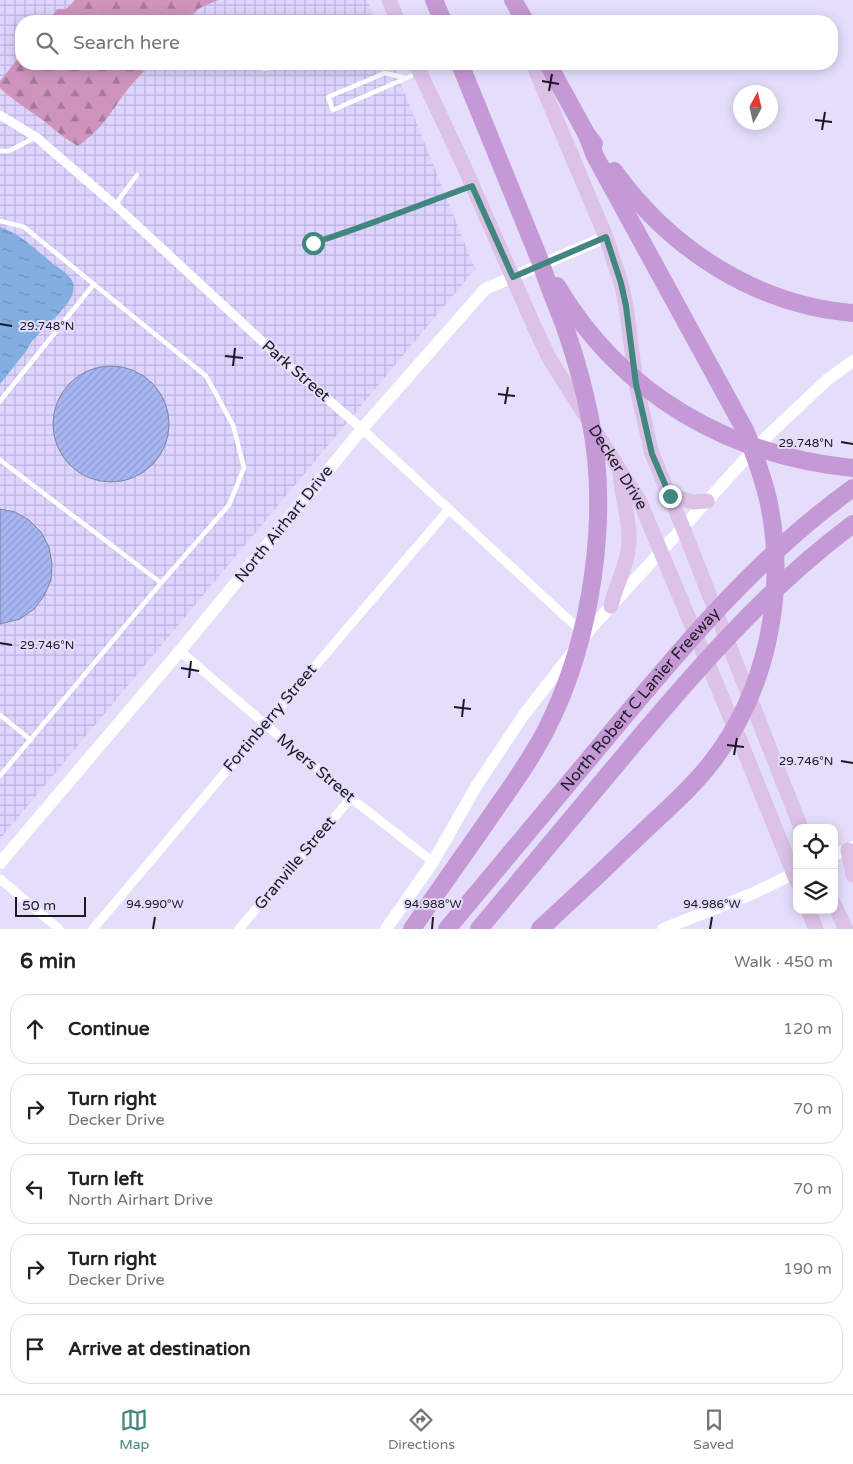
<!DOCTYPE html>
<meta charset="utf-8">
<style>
body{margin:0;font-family:"Varela Round",sans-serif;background:#f6f6f6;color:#202124}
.controls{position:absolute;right:15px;bottom:15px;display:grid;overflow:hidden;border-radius:10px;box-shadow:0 2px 12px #0003}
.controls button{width:45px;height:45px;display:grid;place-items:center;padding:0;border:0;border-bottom:1px solid #e0e0e0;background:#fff;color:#202124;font:25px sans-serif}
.compass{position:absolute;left:733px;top:85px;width:45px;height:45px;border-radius:50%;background:#fff;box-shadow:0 2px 12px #0003;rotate:8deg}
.scale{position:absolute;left:15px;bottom:12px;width:71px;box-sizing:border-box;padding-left:5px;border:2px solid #1c1925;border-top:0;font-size:14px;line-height:18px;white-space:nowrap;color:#1c1925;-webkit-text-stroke:4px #e4defb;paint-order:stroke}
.stop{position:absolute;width:15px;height:15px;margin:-11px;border:4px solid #418780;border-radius:50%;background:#fff}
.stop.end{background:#418780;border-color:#fff;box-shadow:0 1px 5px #0008}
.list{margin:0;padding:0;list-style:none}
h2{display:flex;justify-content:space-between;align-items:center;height:65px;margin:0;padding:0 20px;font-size:21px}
h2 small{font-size:16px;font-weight:400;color:#757577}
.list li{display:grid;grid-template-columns:32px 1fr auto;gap:15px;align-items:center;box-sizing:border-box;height:70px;margin:0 10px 10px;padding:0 10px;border:1px solid #e0e0e0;border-radius:20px}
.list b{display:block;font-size:19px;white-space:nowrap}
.list p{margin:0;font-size:16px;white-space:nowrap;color:#757577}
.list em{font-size:16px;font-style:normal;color:#757577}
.icon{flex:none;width:28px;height:28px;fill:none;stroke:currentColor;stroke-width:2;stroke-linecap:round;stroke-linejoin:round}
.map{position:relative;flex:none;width:853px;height:929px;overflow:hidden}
.search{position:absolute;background:#fff;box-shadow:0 2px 12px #0003;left:15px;right:15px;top:15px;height:55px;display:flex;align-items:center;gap:12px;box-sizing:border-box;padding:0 18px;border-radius:20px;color:#757577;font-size:19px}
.sheet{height:465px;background:#fff}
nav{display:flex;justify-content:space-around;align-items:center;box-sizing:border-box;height:70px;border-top:1px solid #e0e0e0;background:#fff;font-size:14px;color:#757577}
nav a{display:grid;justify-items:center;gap:2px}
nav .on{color:#418780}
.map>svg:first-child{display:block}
.industrial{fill:url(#industrial-grid)}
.forest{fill:url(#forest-firs)}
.water{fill:url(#water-ripples)}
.building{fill:url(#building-hatch);stroke:#7b84a4}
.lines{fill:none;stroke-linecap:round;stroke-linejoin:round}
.lane{stroke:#fff;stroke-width:4.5}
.street{stroke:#fff;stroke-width:9}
.secondary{stroke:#fff;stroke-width:12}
.primary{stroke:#dcc2e6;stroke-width:15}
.highway{stroke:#c599d5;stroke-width:18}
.route{stroke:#418780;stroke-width:6}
.ticks{fill:none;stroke:#1c1925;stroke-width:2}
.labels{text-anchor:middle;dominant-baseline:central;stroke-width:4;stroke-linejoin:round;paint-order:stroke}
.street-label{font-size:16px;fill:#1c1925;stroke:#e4defb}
.ticks-label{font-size:12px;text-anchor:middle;fill:#1c1925;stroke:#e4defb;stroke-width:4;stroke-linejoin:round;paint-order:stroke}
</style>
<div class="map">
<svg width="853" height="929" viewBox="0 0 853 929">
<defs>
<pattern id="industrial-grid" width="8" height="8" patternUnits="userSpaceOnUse" patternTransform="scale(1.25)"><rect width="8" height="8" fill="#ddd4ff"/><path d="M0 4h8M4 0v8" fill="none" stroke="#bdb5da"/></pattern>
<pattern id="forest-firs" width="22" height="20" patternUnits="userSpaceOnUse" patternTransform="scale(1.25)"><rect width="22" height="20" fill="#ce94bc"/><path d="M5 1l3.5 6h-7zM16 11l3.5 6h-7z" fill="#a67899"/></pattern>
<pattern id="water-ripples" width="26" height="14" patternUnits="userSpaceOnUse" patternTransform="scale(1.25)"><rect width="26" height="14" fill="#83afe0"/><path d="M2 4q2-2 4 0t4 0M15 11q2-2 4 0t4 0" fill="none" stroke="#6a8eb5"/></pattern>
<pattern id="building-hatch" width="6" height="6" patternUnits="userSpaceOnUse" patternTransform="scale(1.25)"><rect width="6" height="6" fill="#a7b6f1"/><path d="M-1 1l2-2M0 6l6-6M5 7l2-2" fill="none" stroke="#8f9cce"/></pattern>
</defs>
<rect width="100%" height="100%" fill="#e4defb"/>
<!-- industrial -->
<path class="industrial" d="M 0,0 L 367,0 L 376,21 L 21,21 L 21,64 L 393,64 L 475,269 L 0,839 Z"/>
<!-- forest -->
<g class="forest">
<path d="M 75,0 L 218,0 L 200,8 L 185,21 L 49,21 L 57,9 L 66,9 Z"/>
<path d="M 21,55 L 21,64 L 150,64 C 142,74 132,83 124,94 C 110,114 99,132 78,146 C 62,137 52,127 37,116 C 24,107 12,99 0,88 L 0,81 Z"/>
</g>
<!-- water -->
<path class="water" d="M 0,227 C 19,233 35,249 51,262 C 57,267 66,272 71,279 C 86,301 33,331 27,350 L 0,384 Z"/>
<!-- building -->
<g class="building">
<circle cx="111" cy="424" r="58"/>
<path d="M 0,509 L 15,512 L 29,520 L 41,532 L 49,547 L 52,564 L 51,580 L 44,596 L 34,609 L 20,619 L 0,624 Z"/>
</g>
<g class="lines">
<!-- lane -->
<g class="lane">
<path d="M 380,21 L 394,15"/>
<path d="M 264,69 L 275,64"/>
<path d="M 406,78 L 385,73 L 328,97 L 333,110 L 418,73"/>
<path d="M 0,151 L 9,151 L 36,137"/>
<path d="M 115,205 L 137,175"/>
<path d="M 0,221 L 24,227 L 206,376 L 233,425 L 244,468 L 229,505 L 161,583 L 0,776"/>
<path d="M 313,243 C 366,227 417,206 469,187"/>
<path d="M 0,401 L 94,284"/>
<path d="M 0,460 L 161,583"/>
<path d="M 0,715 L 31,740"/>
</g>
<!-- street -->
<g class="street">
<path d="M 0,115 L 36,137 L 115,205 L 278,356 L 362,429 L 582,632"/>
<path d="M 180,651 L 351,798 L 433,862"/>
<path d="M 0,879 L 59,929"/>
<path d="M 93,929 L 265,725 L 449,509"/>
<path d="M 239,929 L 351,798"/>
</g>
<!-- secondary -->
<g class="secondary">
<path d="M 834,855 L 853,847"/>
<path d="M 0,863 L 180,651 L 362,429 L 485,289 L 606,237"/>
<path d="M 386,929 L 433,862 L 477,785 L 523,716 L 592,627 L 759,444 L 828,379 L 853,361"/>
<path d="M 663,929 L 754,893 L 797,872"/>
</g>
<!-- primary -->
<g class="primary">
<path d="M 389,0 L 398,21"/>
<path id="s1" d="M 416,64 L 463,164 L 534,326 L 549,358 L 640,502 L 739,738 L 797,882"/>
<path d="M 533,64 L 606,237 L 621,283 L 626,305 L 636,384 L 652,454 L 683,528 L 801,828"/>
<path d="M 669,496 L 694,502 L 707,501"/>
<path d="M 611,606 C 616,584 628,565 629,542 C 630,518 621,496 620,472"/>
<path d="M 848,850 L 853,875"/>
<path d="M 834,904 L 846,929"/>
<path d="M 808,910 L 816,929"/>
</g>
<!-- highway -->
<g class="highway">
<path d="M 434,0 L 443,21"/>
<path d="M 513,0 L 525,21"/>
<path d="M 548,64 L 587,135 L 594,144"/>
<path d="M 614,171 C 670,249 756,305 853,313"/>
<path d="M 557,286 C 621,394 729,456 853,468"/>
<path d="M 412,929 C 436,894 461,859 486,823 C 507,792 530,762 547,728 C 592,639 610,516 590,418 C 584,388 576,359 566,330 C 558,308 548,286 541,263 L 460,64"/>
<path id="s2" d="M 447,929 C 501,865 555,800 609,735 C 683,646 758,556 853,488"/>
<path d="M 479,929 C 528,870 578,811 627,752 C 696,670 767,588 853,524"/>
<path d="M 540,929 C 575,897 609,865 642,833 C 666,810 691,789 711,763 C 767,692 787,592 769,504 C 764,479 755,456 746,432 L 595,156 L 587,135"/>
</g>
</g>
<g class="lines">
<!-- route -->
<path class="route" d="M 313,243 C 367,226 419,205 472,186 L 513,277 L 606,237 L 621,283 L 626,306 L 636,384 L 652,454 L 670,496"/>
</g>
<!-- ticks -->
<path class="ticks" d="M 542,81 L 559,84M 549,91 L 552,74M 815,120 L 832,122M 822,130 L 825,112M 0,324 L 12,326M 225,356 L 243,358M 233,366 L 235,348M 498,394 L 515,396M 505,404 L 508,387M 841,442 L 853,444M 0,643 L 12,645M 181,668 L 199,671M 189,678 L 191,661M 454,707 L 471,709M 462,717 L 464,699M 727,745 L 744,747M 734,755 L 737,738M 841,761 L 853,763M 153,929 L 155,917M 432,929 L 433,917M 710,929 L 712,917"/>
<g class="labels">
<!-- street labels -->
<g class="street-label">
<text transform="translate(296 371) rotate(41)">Park Street</text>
<text stroke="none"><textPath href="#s1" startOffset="452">Decker Drive</textPath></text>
<text transform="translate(284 524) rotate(-51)">North Airhart Drive</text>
<text stroke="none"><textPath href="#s2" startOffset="300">North Robert C Lanier Freeway</textPath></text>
<text transform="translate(270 718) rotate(-50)">Fortinberry Street</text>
<text transform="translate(316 768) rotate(40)">Myers Street</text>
<text transform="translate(295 863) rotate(-50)">Granville Street</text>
</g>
</g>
<g class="ticks-label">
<text x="47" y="330">29.748°N</text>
<text x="806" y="447">29.748°N</text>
<text x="47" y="649">29.746°N</text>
<text x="806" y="765">29.746°N</text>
<text x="155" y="908">94.990°W</text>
<text x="433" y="908">94.988°W</text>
<text x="712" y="908">94.986°W</text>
</g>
</svg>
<div class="controls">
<button><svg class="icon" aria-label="locate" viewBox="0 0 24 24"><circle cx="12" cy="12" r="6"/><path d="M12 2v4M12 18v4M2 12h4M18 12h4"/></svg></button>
<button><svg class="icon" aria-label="layers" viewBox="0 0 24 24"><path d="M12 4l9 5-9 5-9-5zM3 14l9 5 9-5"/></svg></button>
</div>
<svg class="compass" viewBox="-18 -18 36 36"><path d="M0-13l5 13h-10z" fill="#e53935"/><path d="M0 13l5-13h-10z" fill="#757577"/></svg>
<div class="scale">50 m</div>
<div class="stop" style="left:313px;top:243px"></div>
<div class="stop end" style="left:670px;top:496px"></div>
<div class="search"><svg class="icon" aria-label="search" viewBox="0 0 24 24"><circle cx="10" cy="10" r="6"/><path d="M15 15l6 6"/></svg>Search here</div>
</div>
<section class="sheet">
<h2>6 min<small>Walk · 450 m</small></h2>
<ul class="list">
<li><svg class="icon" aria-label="ahead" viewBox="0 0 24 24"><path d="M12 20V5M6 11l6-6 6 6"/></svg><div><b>Continue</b></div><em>120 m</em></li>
<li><svg class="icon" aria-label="right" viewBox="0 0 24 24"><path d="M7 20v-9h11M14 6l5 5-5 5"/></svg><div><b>Turn right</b><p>Decker Drive</p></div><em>70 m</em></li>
<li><svg class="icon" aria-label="left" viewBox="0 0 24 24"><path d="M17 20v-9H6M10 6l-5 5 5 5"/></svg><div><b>Turn left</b><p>North Airhart Drive</p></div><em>70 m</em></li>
<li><svg class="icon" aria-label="right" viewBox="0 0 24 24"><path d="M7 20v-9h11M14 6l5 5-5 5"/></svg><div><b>Turn right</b><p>Decker Drive</p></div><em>190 m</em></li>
<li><svg class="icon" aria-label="arrive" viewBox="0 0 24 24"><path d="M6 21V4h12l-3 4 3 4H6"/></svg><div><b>Arrive at destination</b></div></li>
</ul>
</section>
<nav>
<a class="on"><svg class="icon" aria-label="map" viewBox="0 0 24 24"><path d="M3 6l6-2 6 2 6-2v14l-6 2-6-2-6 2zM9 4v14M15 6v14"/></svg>Map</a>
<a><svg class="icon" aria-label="directions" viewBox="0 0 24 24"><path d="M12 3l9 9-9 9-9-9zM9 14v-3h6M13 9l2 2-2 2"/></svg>Directions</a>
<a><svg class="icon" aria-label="saved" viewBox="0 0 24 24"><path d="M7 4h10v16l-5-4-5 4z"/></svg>Saved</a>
</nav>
